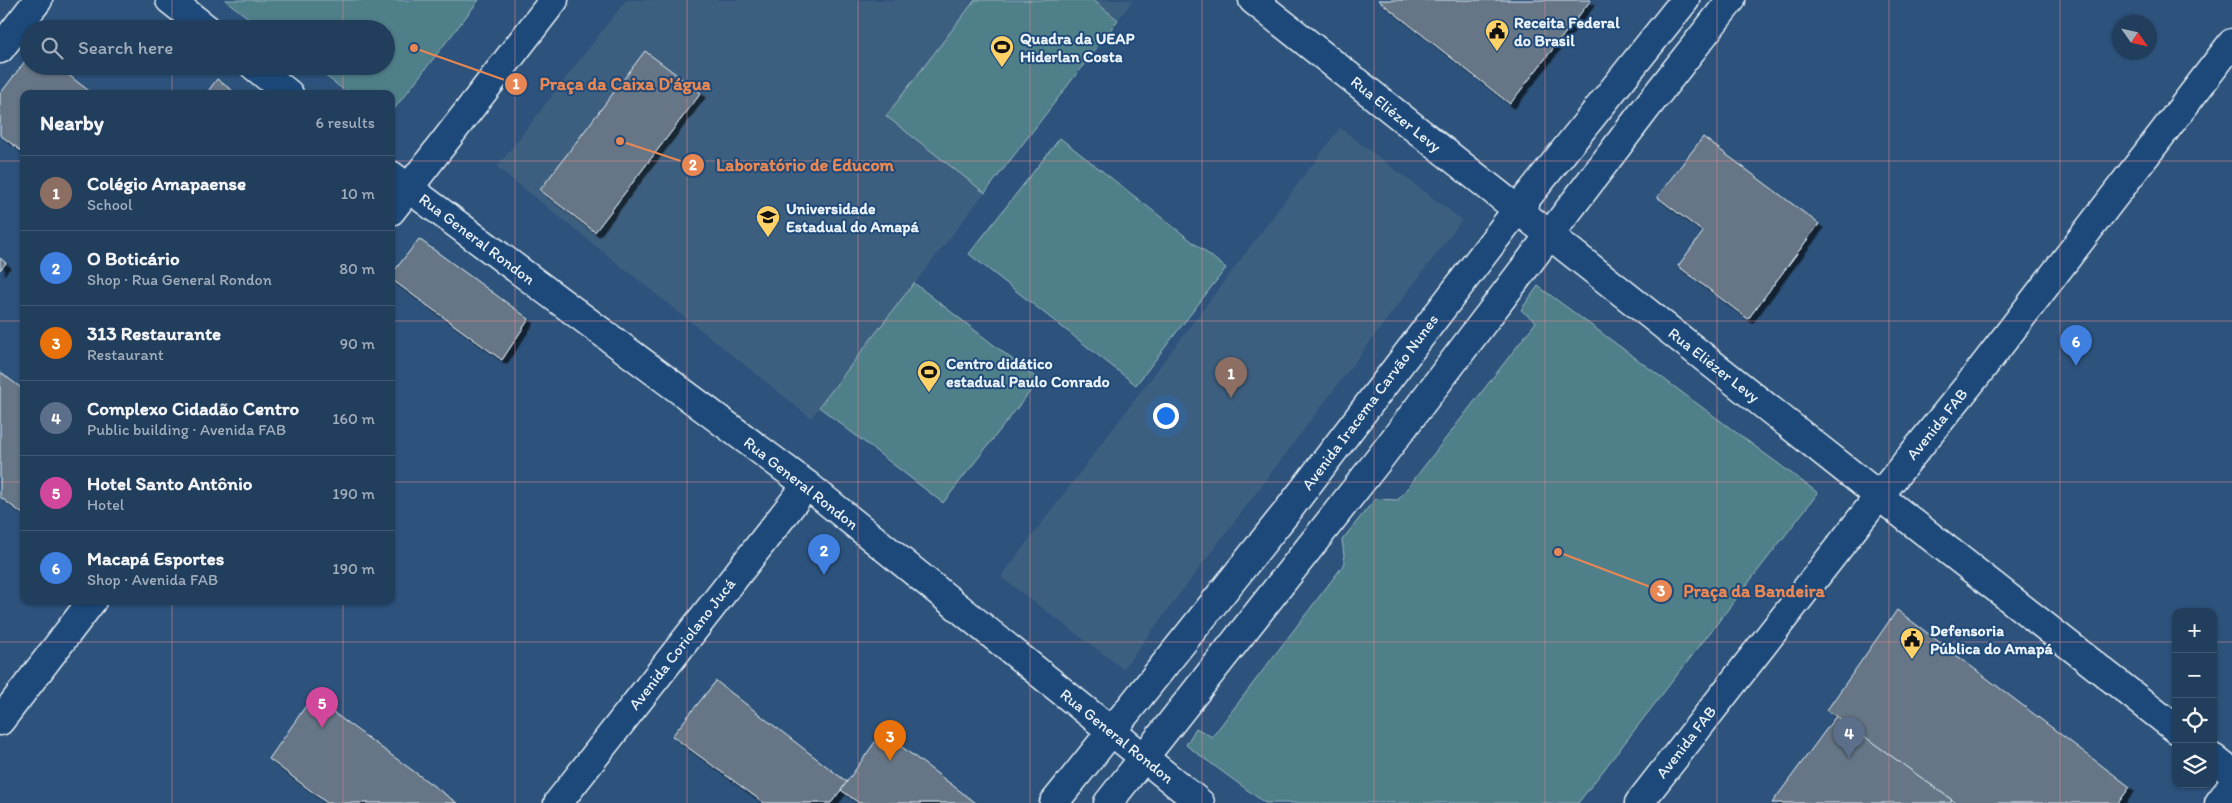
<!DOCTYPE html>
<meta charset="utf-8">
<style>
body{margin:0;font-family:Itim,sans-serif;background:#2e4966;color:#f1f3f6}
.controls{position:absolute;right:15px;bottom:15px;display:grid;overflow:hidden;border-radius:10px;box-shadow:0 1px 4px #0004}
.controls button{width:45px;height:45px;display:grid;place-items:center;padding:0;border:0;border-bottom:1px solid #3f5772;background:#223e5d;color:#f1f3f6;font:25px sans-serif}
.compass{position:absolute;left:2112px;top:15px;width:45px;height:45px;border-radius:50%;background:#223e5d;box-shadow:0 1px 4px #0004;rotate:124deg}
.you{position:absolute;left:1165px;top:415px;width:18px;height:18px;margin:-12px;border:4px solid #fff;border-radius:50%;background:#1a73e8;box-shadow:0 0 0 8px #1a73e833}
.badge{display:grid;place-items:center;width:32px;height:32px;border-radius:50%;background:#ffd166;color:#fff;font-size:16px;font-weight:700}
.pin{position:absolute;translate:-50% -41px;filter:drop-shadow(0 1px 2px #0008)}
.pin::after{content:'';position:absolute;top:26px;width:18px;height:15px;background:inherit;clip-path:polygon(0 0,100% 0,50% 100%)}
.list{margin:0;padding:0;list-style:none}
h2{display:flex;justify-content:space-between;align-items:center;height:65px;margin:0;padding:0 20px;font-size:21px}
h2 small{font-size:16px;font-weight:400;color:#a2aebc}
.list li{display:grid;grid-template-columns:32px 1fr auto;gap:15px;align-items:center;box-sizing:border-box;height:75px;padding:0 20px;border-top:1px solid #3f5772}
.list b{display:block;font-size:19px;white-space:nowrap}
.list p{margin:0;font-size:16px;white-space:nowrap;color:#a2aebc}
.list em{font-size:16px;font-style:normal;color:#a2aebc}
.icon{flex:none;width:28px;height:28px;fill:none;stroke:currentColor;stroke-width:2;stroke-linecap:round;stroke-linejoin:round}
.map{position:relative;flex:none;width:2232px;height:803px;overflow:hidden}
.search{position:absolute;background:#223e5d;box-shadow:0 1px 4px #0004;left:20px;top:20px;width:375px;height:55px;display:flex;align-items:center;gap:12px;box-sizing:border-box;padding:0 18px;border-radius:28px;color:#a2aebc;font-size:19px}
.panel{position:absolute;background:#223e5d;box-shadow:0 1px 4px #0004;left:20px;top:90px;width:375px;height:515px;border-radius:10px}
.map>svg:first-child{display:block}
.built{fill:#3e5e7f}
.green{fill:#507f89;stroke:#9cb8c0}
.building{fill:#667686;stroke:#e8f1f8;filter:url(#shadow)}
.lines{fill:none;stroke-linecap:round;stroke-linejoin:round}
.minor-casing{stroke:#e8f1f8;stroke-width:31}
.tertiary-casing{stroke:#e8f1f8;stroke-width:31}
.secondary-casing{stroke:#e8f1f8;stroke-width:31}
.minor{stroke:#1f4a7a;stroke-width:28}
.tertiary{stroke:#1f4a7a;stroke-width:28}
.secondary{stroke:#1f4a7a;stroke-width:28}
.grid{fill:none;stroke:#df8c90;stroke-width:1;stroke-opacity:0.55}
.labels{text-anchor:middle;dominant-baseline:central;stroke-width:4;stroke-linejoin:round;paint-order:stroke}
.poi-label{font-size:16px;font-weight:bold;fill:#e8f1f8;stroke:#1f4a7a;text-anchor:start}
.street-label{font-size:16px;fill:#e8f1f8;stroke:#1f4a7a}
.leader{fill:none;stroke:#e88753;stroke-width:2}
.callout-dot{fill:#e88753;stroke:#1f4a7a;stroke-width:2}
.mark-label{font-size:15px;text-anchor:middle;font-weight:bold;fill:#fff}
.callout-label{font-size:18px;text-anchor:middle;font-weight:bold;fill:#e88753;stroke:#1f4a7a;stroke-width:4;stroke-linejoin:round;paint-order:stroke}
</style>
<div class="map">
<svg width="2232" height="803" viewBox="0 0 2232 803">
<defs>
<filter id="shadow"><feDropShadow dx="4.5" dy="4.5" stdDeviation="0" flood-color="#0009"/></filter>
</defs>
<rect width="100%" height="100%" fill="#2d537c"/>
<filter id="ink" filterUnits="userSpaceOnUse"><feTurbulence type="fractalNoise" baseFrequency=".02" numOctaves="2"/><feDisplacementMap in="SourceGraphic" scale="10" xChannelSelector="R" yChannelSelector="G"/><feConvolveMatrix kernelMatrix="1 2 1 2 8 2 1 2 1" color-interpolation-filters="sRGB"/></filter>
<g filter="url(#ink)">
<!-- built -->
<g class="built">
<path d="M 626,0 L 1133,0 L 811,418 L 497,167 Z"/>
<path d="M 1340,128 L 1462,220 L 1123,669 L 1001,577 Z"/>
</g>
<!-- green -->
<g class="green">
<path d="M 225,0 L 479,0 L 391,113 L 391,94 L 349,94 L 313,66 L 386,66 L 386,29 L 263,29 Z"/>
<path d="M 975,0 L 1093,0 L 1118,20 L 985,193 L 886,116 Z"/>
<path d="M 1060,138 L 1226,268 L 1136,385 L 969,254 Z"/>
<path d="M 914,283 L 1039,380 L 943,503 L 819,407 Z"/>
<path d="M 1538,286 L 1818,493 L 1578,803 L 1265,803 L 1186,745 L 1196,728 L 1212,737 L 1345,563 L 1342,540 L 1375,499 L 1398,500 L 1536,322 L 1521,310 Z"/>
</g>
<!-- building -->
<g class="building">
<path d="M 1378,0 L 1591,0 L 1510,104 Z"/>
<path d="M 645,51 L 701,93 L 595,232 L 540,190 Z"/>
<path d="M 29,56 L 29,66 L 57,66 L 93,94 L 24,94 L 24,153 L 0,135 L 0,94 Z"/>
<path d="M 217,79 L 237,94 L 206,94 Z"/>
<path d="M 1703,137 L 1819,224 L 1748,319 L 1678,266 L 1703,232 L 1657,197 Z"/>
<path d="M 419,239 L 529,319 L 502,360 L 391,279 L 391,275 Z"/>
<path d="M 0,258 L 6,263 L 0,270 Z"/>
<path d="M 0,372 L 24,390 L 24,515 L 0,497 Z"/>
<path d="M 1897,610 L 2130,787 L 2118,803 L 1956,803 L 1827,710 Z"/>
<path d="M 716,681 L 847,782 L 831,803 L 764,803 L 672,736 Z"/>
<path d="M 312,697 L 457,803 L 327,803 L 269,759 Z"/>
<path d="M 1836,716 L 1952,800 L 1950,803 L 1772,803 Z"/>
<path d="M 882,732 L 976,803 L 859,803 L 841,790 Z"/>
</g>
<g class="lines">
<!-- minor casing -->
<g class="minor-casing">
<g id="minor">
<path d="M 391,211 L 554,0"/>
<path d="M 0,721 L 92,601"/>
<path d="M 558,803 L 807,485"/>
<path d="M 1054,803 L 1286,513 L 1517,210 L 1685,0"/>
<path d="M 1108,803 L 1380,458 L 1647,107 L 1731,0"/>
<path d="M 2219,803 L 2232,786"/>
</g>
</g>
<!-- tertiary casing -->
<g class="tertiary-casing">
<g id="tertiary">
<path d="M 170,0 L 207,29"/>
<path d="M 1253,0 L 1879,496"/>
<path d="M 0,49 L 38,0"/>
<path d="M 254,66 L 289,94"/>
<path d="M 391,175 L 807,485 L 1200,803"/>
</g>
</g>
<!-- secondary casing -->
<g class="secondary-casing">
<g id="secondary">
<path d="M 1879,496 L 2176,729"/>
<path d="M 2213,758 L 2232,773"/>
<path d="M 1639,803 L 1879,496 L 1976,376 L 2232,43"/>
</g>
</g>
<!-- minor -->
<use href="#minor" class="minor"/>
<!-- tertiary -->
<use href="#tertiary" class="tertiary"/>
<!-- secondary -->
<use href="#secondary" class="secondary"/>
</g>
</g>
<!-- grid -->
<path class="grid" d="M 172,0 L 172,29M 343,0 L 343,29M 515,0 L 515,803M 687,0 L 687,803M 858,0 L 858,803M 1030,0 L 1030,803M 1202,0 L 1202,803M 1374,0 L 1374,803M 1545,0 L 1545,803M 1717,0 L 1717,803M 1889,0 L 1889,803M 2060,0 L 2060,803M 172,66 L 172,94M 343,66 L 343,94M 0,161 L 24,161M 391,161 L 2232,161M 0,321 L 24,321M 391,321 L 2232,321M 0,482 L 24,482M 391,482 L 2232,482M 172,601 L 172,803M 343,601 L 343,803M 0,642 L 2176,642M 2213,642 L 2232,642"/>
<!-- icons -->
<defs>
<g id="civic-pin" transform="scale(1.25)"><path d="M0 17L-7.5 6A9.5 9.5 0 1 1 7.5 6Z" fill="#ffd166" stroke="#1f4a7a"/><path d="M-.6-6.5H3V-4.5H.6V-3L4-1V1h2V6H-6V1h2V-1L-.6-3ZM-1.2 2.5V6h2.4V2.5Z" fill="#111"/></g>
<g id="stadium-pin" transform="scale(1.25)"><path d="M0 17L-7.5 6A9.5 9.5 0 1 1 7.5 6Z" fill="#ffd166" stroke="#1f4a7a"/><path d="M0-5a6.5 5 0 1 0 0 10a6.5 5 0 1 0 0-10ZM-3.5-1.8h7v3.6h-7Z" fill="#111"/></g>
<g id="university-pin" transform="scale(1.25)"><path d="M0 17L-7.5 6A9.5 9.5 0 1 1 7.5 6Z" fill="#ffd166" stroke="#1f4a7a"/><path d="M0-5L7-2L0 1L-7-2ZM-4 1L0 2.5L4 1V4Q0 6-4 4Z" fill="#111"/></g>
</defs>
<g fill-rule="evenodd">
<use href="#civic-pin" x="1497" y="31"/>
<use href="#stadium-pin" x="1002" y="47"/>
<use href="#university-pin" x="768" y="217"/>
<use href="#stadium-pin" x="929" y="372"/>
<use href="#civic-pin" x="1912" y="639"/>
</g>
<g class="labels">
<!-- poi labels -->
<g class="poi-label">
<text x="1514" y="22">Receita Federal<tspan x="1514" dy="18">do Brasil</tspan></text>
<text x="1020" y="38">Quadra da UEAP<tspan x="1020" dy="18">Hiderlan Costa</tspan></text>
<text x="786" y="208">Universidade<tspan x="786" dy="18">Estadual do Amapá</tspan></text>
<text x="946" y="363">Centro didático<tspan x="946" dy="18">estadual Paulo Conrado</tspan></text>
<text x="1930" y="630">Defensoria<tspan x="1930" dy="18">Pública do Amapá</tspan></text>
</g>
<!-- street labels -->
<g class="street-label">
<text transform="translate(1396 114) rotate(39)">Rua Eliézer Levy</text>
<text transform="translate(477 239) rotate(37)">Rua General Rondon</text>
<text transform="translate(1714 365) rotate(38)">Rua Eliézer Levy</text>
<text transform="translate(1370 402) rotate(-53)">Avenida Iracema Carvão Nunes</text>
<text transform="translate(1937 424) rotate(-51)">Avenida FAB</text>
<text transform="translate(801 483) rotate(38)">Rua General Rondon</text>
<text transform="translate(682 644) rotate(-52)">Avenida Coriolano Jucá</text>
<text transform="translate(1117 736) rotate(39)">Rua General Rondon</text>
<text transform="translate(1686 742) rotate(-52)">Avenida FAB</text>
</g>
</g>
<!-- callouts -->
<path class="leader" d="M414 48L516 84M620 141L693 165M1558 552L1661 591"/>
<g class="callout-dot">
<circle cx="414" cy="48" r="5"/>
<circle cx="620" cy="141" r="5"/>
<circle cx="1558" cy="552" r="5"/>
<circle cx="516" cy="84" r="12"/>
<circle cx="693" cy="165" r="12"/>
<circle cx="1661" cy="591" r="12"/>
</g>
<g class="mark-label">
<text x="516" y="89">1</text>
<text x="693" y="170">2</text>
<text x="1661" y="596">3</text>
</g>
<g class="callout-label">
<text x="625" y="90">Praça da Caixa D'água</text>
<text x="805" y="171">Laboratório de Educom</text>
<text x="1754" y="597">Praça da Bandeira</text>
</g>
</svg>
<div class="controls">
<button>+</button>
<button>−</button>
<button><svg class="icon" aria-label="locate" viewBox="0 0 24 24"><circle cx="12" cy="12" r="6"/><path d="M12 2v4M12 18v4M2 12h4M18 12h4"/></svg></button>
<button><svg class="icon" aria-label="layers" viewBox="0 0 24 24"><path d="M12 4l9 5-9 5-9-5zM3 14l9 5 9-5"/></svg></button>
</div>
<svg class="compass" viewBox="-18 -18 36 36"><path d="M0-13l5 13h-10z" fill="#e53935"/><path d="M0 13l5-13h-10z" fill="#a2aebc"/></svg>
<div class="you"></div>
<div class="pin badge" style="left:1231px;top:398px;background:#8d6e63">1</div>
<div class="pin badge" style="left:824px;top:575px;background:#3f7fe0">2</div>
<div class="pin badge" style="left:890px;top:761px;background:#e8710a">3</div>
<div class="pin badge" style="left:1849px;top:758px;background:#5c6f8a">4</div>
<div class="pin badge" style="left:322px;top:728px;background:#d1479c">5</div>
<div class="pin badge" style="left:2076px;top:366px;background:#3f7fe0">6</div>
<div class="search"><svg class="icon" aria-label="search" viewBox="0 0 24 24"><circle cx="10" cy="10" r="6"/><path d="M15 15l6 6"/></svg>Search here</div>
<section class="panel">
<h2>Nearby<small>6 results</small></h2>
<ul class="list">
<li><span class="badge" style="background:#8d6e63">1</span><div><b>Colégio Amapaense</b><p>School</p></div><em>10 m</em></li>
<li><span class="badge" style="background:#3f7fe0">2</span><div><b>O Boticário</b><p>Shop · Rua General Rondon</p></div><em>80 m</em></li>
<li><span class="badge" style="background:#e8710a">3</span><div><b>313 Restaurante</b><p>Restaurant</p></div><em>90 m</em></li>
<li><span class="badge" style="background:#5c6f8a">4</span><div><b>Complexo Cidadão Centro</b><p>Public building · Avenida FAB</p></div><em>160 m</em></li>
<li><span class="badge" style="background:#d1479c">5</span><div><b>Hotel Santo Antônio</b><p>Hotel</p></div><em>190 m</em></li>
<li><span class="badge" style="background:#3f7fe0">6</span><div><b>Macapá Esportes</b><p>Shop · Avenida FAB</p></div><em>190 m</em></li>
</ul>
</section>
</div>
